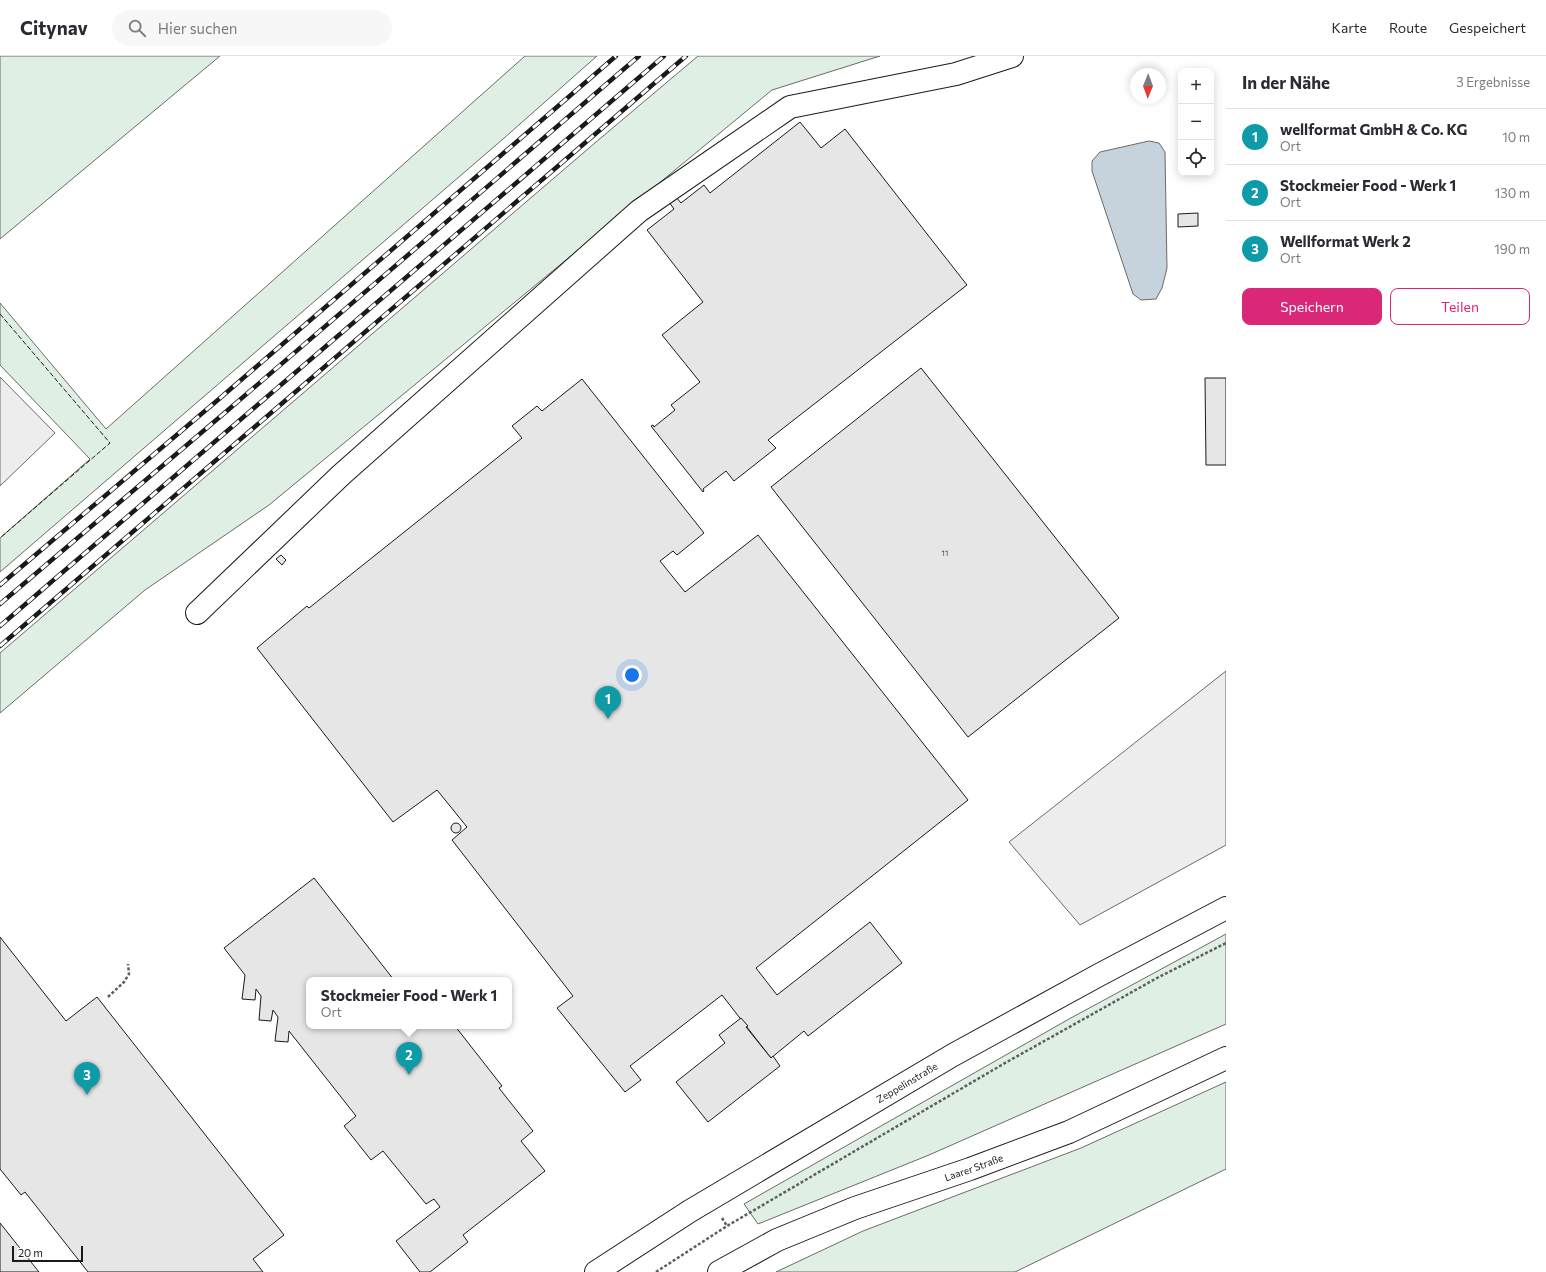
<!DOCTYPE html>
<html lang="de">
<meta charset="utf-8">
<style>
body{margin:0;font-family:Commissioner,sans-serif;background:#f7f7f7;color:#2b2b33}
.controls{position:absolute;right:12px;top:12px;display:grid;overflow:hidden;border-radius:8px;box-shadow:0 2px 10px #0003}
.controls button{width:36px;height:36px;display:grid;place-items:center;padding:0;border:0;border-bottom:1px solid #e1e1e2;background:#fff;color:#2b2b33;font:20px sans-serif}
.compass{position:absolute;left:1130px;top:12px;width:36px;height:36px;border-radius:50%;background:#fff;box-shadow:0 2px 10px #0003;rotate:181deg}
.scale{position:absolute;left:12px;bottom:10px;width:71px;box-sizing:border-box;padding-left:4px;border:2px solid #1a1a1a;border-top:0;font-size:11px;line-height:14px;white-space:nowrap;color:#1a1a1a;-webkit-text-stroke:3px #fff;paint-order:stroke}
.you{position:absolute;left:632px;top:619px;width:14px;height:14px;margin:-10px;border:3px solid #fff;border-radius:50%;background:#1a73e8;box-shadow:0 0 0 6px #1a73e833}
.badge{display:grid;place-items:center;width:26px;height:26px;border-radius:50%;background:#db2777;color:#fff;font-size:13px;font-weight:700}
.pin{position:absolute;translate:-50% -33px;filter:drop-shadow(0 1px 2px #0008)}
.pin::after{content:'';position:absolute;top:21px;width:14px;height:12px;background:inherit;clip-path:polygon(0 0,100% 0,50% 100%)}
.popup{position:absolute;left:306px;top:921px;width:206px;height:52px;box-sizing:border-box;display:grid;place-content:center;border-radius:8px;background:#fff;filter:drop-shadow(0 1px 3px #0005);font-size:13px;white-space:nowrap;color:#7c7c81}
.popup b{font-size:15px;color:#2b2b33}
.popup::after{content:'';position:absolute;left:50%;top:100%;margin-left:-8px;border:8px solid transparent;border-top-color:#fff}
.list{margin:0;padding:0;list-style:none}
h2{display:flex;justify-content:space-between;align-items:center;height:52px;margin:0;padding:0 16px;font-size:17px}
h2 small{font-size:13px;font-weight:400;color:#7c7c81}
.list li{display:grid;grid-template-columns:26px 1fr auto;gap:12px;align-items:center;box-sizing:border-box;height:56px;padding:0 16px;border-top:1px solid #e1e1e2}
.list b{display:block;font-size:15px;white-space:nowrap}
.list p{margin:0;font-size:13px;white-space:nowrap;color:#7c7c81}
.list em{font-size:13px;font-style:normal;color:#7c7c81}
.actions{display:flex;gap:8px;padding:12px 16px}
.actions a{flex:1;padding:9px 0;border:1px solid #db2777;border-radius:8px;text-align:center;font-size:14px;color:#db2777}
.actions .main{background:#db2777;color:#fff}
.icon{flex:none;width:22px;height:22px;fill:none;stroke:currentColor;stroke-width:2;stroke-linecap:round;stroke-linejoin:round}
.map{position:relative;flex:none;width:1226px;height:1216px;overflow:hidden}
header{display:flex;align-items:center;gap:24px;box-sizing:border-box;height:56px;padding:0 20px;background:#fff;border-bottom:1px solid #e1e1e2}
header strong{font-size:19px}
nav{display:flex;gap:22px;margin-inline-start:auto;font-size:14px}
.search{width:280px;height:36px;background:#f7f7f7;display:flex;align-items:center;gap:10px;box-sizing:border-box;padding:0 14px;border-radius:22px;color:#7c7c81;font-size:15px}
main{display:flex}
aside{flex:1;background:#fff}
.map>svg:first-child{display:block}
.green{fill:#e0efe3;stroke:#6a6a6a}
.parking{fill:#ededed;stroke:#6a6a6a}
.water{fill:#c6d2dc;stroke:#6a6a6a}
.building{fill:#e6e6e6;stroke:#1a1a1a}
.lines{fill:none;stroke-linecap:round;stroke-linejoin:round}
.minor-casing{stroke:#1a1a1a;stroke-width:24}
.major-casing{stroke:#1a1a1a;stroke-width:24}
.path{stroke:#5f5f5f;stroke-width:2.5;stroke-dasharray:3 2;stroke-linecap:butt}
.minor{stroke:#fff;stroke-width:22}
.major{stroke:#fff;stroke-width:22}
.rail-casing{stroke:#1a1a1a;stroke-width:4.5}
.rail{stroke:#fff;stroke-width:3;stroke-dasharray:9;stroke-linecap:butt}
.fence{stroke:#1a1a1a;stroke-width:1;stroke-dasharray:5 2;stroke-linecap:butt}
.labels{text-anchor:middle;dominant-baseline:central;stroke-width:3;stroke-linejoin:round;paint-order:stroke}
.number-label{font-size:8px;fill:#4d4d4d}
.street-label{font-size:10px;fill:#1a1a1a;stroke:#fff}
</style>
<header>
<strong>Citynav</strong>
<div class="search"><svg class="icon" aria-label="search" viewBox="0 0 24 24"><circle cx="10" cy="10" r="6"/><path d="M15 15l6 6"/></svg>Hier suchen</div>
<nav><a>Karte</a><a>Route</a><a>Gespeichert</a></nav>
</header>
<main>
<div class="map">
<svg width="1226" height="1216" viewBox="0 0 1226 1216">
<rect width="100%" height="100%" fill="#fff"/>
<!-- green -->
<g class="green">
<path d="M 0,0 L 220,0 L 0,183 Z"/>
<path d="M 525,0 L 597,0 L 503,83 L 0,516 L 0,482 L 90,403 L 0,309 L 0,247 L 106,373 Z"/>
<path d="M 698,0 L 880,0 L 772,34 L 269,449 L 145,534 L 0,657 L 0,597 L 596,86 Z"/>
<path d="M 1226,878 L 1226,968 L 929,1099 L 758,1168 L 744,1148 L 1069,963 Z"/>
<path d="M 1226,1026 L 1226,1113 L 1015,1216 L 776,1216 L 863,1175 L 1081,1092 Z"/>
</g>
<!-- parking -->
<g class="parking">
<path d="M 0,321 L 55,377 L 0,430 Z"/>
<path d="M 1226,615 L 1226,789 L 1080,869 L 1009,786 Z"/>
</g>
<!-- water -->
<path class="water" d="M 1149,85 L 1159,87 L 1165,96 L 1167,212 L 1162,232 L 1156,243 L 1141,244 L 1133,238 L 1092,115 L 1092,105 L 1100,96 Z"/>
<!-- building -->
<g class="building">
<path d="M 800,66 L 821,92 L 845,73 L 967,229 L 768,384 L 776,392 L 734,425 L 726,415 L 703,433 L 704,435 L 703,436 L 651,370 L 653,369 L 654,371 L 675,354 L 671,349 L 700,326 L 662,279 L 703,246 L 647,174 L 674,153 L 669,146 L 676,141 L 681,147 L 704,129 L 710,137 Z"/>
<path d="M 1198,157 L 1198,170 L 1178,171 L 1178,158 Z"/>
<path d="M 921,312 L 1119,562 L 968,681 L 771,431 Z"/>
<path d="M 1205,322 L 1226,322 L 1226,409 L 1206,409 Z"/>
<path d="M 582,323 L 704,477 L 677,499 L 673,495 L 660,505 L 685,536 L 758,479 L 968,744 L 756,912 L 777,939 L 870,866 L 902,907 L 808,980 L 804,975 L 771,1002 L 722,939 L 630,1010 L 641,1024 L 625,1036 L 557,952 L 573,940 L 452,784 L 467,771 L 437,734 L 393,766 L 257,592 L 307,550 L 309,552 L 522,382 L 512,370 L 537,350 L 542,355 Z"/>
<path d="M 281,499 L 286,504 L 282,509 L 276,503 Z"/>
<circle cx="456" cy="772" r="5"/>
<path d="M 314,822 L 394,924 L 309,924 L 309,970 L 455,970 L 502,1030 L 499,1032 L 533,1075 L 521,1085 L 545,1115 L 463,1179 L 468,1186 L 430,1216 L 420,1216 L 396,1185 L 440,1151 L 434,1143 L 426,1148 L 383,1095 L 371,1104 L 344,1070 L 356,1060 L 289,975 L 288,986 L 275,985 L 278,961 L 273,954 L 271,965 L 259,964 L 261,940 L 256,933 L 255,944 L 242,943 L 245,919 L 224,892 Z"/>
<path d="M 0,881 L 66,965 L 97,941 L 284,1179 L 253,1203 L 263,1216 L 88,1216 L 25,1136 L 21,1139 L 0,1113 Z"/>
<path d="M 741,962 L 748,970 L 746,971 L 771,1002 L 773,1000 L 780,1010 L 708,1066 L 676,1026 L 725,987 L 719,979 Z"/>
<path d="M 0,1167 L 39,1216 L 0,1216 Z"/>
</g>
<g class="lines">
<!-- minor casing -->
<g class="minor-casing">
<g id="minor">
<path d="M 197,557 L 341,419 L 639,155 L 790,51 L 956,18 L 1012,0"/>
<path id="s1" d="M 596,1216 L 690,1155 L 953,999 L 1099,919 L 1226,852"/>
</g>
</g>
<!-- major casing -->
<g class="major-casing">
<g id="major">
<path id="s2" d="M 719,1216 L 777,1184 L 855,1152 L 970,1113 L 1069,1076 L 1226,1002"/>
</g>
</g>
<!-- path -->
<g class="path">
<path d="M 108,941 L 124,926 L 129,918 L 128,908"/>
<path d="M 722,1162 L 727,1170"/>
<path d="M 656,1216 L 727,1170 L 1005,1007 L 1157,922 L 1226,887"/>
</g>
<!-- minor -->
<use href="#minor" class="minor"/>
<!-- major -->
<use href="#major" class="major"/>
<!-- rail casing -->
<g class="rail-casing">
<g id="rail">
<path d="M 0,529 L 219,343 L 616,0"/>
<path d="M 0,548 L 228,354 L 639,0"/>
<path d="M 0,570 L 664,0"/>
<path d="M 0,590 L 686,0"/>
</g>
</g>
<!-- rail -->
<use href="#rail" class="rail"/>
<!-- fence -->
<path class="fence" d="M 0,258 L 110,387 L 0,482"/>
</g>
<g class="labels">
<!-- number labels -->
<g class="number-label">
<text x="945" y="497">11</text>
</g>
<!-- street labels -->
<g class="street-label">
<text stroke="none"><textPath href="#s1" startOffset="364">Zeppelinstraße</textPath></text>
<text stroke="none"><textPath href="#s2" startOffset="276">Laarer Straße</textPath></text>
</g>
</g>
</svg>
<div class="controls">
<button>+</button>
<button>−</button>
<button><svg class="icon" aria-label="locate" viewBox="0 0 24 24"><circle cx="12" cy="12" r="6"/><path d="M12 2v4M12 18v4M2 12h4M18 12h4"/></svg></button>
</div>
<svg class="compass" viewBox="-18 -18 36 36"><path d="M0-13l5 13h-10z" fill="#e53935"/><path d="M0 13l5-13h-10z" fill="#7c7c81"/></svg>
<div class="scale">20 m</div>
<div class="you"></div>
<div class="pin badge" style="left:608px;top:663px;background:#0f9aa8">1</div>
<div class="pin badge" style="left:409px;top:1019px;background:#0f9aa8">2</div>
<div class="popup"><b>Stockmeier Food - Werk 1</b>Ort</div>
<div class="pin badge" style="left:87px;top:1039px;background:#0f9aa8">3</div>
</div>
<aside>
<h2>In der Nähe<small>3 Ergebnisse</small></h2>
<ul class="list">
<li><span class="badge" style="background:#0f9aa8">1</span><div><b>wellformat GmbH &amp; Co. KG</b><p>Ort</p></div><em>10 m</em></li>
<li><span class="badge" style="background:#0f9aa8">2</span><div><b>Stockmeier Food - Werk 1</b><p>Ort</p></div><em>130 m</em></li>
<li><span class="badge" style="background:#0f9aa8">3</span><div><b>Wellformat Werk 2</b><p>Ort</p></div><em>190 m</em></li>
</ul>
<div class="actions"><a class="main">Speichern</a><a>Teilen</a></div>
</aside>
</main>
